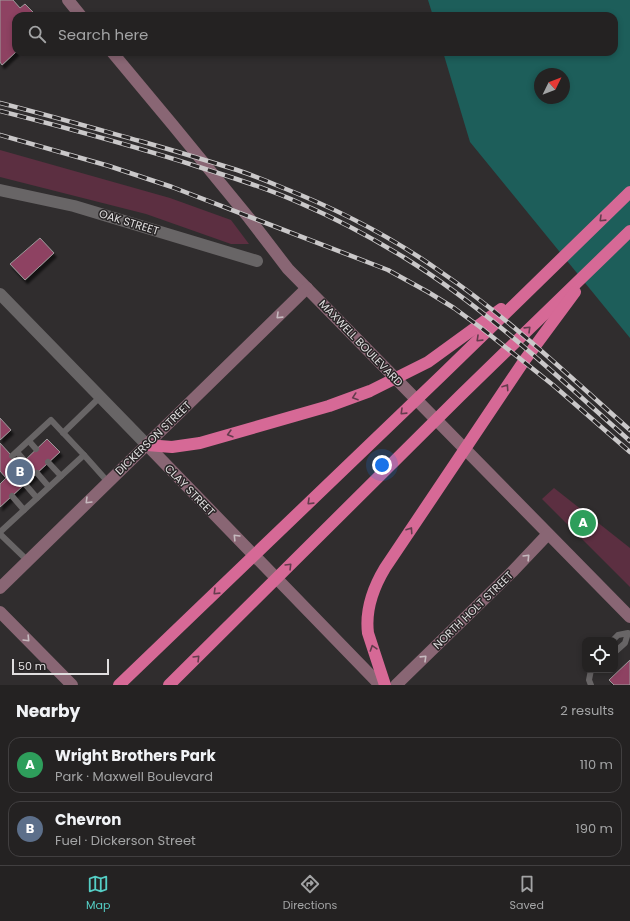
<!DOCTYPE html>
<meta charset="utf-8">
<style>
body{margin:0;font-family:Poppins,sans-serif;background:#2c2a2a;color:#f1f3f6}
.controls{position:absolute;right:12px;bottom:12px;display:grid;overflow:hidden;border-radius:8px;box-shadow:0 2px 6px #0003}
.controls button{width:36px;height:36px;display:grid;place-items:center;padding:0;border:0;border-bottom:1px solid #413f40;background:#242222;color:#f1f3f6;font:20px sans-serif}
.compass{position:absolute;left:534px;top:68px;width:36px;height:36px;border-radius:50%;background:#242222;box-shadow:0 2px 6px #0003;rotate:47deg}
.scale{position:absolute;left:12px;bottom:10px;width:97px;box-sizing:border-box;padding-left:4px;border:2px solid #e0dedf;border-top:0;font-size:11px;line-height:14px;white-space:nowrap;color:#e0dedf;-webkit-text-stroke:3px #272425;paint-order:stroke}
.you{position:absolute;left:382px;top:465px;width:14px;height:14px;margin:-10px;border:3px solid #fff;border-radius:50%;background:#1a73e8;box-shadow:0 0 0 6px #1a73e833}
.badge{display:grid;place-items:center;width:26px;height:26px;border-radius:50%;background:#55cec5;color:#fff;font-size:13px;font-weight:700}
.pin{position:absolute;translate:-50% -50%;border:2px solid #fff;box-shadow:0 1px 4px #0006}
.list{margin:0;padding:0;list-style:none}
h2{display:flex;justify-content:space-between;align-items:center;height:52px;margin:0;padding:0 16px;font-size:17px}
h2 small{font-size:13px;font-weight:400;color:#a3a4a5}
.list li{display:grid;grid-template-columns:26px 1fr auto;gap:12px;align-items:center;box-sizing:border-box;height:56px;margin:0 8px 8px;padding:0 8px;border:1px solid #413f40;border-radius:12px}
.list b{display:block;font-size:15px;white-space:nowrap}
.list p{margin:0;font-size:13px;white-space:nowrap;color:#a3a4a5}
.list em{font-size:13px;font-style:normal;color:#a3a4a5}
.icon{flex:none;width:22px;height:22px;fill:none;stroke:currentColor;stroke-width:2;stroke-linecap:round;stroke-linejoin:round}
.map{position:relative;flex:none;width:630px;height:685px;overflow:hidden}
.search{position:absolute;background:#242222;box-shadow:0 2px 6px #0003;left:12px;right:12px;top:12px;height:44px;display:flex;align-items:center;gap:10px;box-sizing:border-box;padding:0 14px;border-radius:12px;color:#a3a4a5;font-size:15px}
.sheet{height:180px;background:#242222}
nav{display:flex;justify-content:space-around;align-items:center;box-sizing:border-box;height:56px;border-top:1px solid #413f40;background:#242222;font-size:11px;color:#a3a4a5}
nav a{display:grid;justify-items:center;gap:2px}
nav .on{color:#55cec5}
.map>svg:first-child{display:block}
.green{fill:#5c2f41}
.water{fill:#1d5e5a;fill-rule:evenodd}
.building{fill:#8e4362;stroke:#9d999a;filter:url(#shadow)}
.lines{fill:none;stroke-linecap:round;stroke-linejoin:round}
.service{stroke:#686566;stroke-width:6}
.minor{stroke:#686566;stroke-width:12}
.secondary{stroke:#896674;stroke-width:12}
.motorway{stroke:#d66996;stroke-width:12}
.rail-casing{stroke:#cac8c9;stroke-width:4.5}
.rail{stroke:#272425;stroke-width:3;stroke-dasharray:9;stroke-linecap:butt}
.oneway{stroke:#643c4d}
.oneway2{stroke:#c6babf}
.labels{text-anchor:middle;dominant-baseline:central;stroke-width:3;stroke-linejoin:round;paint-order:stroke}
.street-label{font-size:11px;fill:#e0dedf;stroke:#272425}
</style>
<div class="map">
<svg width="630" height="685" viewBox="0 0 630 685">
<defs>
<filter id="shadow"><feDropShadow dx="2.5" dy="4" stdDeviation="1" flood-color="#0009"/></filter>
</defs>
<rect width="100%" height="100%" fill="#302d2e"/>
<!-- green -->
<g class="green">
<path d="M 0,150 L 170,198 L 231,220 L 249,244 L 231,244 L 146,214 L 0,177 Z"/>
<path d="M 554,488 L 630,548 L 630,587 L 542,499 Z"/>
</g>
<!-- water -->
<path class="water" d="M 428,0 L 630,0 L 630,338 L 470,142 L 443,52 L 614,52 L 614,16 L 433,16 ZM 540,74 L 564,74 L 564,98 L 540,98 Z"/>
<!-- building -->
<g class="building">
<path d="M 0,0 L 13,0 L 20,8 L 25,4 L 37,16 L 16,16 L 16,52 L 2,65 L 0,62 Z"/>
<path d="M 40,238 L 54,253 L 25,280 L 10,264 Z"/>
<path d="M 0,418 L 11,430 L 0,440 Z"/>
<path d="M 47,439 L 60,452 L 0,507 L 0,484 L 6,478 L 0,471 L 0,443 L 20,465 Z"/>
<path d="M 630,660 L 630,685 L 614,685 L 609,680 Z"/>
</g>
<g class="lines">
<!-- service -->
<g class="service">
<path d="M 63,433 L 100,397"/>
<path d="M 29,441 L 36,449"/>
<path d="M 17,452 L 24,460"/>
<path d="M 84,455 L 108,482"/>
<path d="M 48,462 L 61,476"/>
<path d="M 37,473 L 49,487"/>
<path d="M 25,484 L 37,498"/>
<path d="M 12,496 L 24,510"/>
<path d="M 0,532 L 84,455 L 51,420 L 12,456"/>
<path d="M 0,534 L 28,561"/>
<path d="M 613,640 L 618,635 L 628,633 L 625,643 L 615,652"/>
<path d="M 591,685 L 589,680 L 591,670"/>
</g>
<!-- minor -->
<g class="minor">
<path d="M 0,190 L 74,206 L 257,261"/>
<path d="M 0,294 L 147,445"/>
</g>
<!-- secondary -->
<g class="secondary">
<path d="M 68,0 L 81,16"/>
<path d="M 112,52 L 172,124 L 249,218 L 288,269 L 630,617"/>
<path d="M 147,445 L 380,685"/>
<path d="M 0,588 L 307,288"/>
<path d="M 0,612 L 72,685"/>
<path d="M 396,685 L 512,572 L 548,534"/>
</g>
<!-- motorway -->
<g class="motorway">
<path d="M 147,445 L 172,447 L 200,443 L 329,406 L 370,391 L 428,362 L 501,309"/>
<path d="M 119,685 L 442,375 L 630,192"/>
<path d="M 169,685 L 460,396 L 630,231"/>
<path d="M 385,685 L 368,633 C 365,609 373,588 385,568 L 524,361 L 575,292"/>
</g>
<!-- rail casing -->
<g class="rail-casing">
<g id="rail">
<path d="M 0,103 C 47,115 93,128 140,141 C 172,150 205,160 237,170 C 252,175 267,181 281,187 C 337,209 392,237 441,272 C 509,318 569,376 630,430"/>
<path d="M 0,111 C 67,128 134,146 199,167 C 234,178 269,189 302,204 C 337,219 372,238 405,258 C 487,309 558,377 630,441"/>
<path d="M 0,135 L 109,166 L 172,187 L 388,270 L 428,292 L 454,308 L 480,327 L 553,385 L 630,452"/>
</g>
</g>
<!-- rail -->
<use href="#rail" class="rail"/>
</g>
<!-- one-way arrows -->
<defs><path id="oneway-chevron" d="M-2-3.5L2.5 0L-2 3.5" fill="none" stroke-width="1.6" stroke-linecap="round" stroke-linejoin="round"/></defs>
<g class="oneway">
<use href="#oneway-chevron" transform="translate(602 219) rotate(136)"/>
<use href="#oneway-chevron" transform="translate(528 329) rotate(-44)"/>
<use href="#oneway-chevron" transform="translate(479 339) rotate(136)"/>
<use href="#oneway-chevron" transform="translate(506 387) rotate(-56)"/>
<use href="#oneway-chevron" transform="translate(355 397) rotate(161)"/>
<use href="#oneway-chevron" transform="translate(403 412) rotate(136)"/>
<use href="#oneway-chevron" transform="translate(230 434) rotate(164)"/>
<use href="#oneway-chevron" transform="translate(310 502) rotate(136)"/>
<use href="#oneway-chevron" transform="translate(410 530) rotate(-56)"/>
<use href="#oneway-chevron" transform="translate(289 566) rotate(-45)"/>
<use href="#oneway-chevron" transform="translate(216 592) rotate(136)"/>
<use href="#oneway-chevron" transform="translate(373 648) rotate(-108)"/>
<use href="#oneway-chevron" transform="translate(197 658) rotate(-45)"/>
</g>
<g class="oneway2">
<use href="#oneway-chevron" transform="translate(279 316) rotate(136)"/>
<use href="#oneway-chevron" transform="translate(88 501) rotate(135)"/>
<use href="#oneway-chevron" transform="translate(236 537) rotate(-134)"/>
<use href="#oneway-chevron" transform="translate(527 557) rotate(-46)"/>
<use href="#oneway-chevron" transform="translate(27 639) rotate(46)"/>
<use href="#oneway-chevron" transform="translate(424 658) rotate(-44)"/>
</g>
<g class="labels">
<!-- street labels -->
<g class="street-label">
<text transform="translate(129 222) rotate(17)">OAK STREET</text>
<text transform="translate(361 343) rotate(46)">MAXWELL BOULEVARD</text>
<text transform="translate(153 438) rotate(-44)">DICKERSON STREET</text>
<text transform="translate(190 490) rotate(46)">CLAY STREET</text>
<text transform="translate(473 610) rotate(-44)">NORTH HOLT STREET</text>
</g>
</g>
</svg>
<div class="controls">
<button><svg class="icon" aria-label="locate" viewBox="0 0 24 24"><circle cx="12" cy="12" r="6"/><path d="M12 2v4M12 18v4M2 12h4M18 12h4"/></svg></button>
</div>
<svg class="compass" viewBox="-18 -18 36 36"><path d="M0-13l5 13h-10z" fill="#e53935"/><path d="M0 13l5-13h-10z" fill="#a3a4a5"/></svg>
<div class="scale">50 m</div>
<div class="you"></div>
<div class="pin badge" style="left:583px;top:523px;background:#2e9e5b">A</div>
<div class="pin badge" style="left:20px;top:472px;background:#5c6f8a">B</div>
<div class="search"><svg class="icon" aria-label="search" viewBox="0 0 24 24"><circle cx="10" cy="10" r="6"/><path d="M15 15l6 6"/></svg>Search here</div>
</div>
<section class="sheet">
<h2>Nearby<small>2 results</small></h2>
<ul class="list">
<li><span class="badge" style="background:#2e9e5b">A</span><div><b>Wright Brothers Park</b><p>Park · Maxwell Boulevard</p></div><em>110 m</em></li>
<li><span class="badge" style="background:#5c6f8a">B</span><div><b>Chevron</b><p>Fuel · Dickerson Street</p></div><em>190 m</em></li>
</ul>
</section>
<nav>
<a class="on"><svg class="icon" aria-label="map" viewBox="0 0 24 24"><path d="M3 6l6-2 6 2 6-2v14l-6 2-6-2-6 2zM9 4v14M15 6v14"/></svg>Map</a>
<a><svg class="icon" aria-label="directions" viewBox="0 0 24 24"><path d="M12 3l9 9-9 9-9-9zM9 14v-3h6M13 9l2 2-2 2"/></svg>Directions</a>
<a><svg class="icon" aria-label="saved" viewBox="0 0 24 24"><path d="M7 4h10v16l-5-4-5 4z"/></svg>Saved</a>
</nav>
